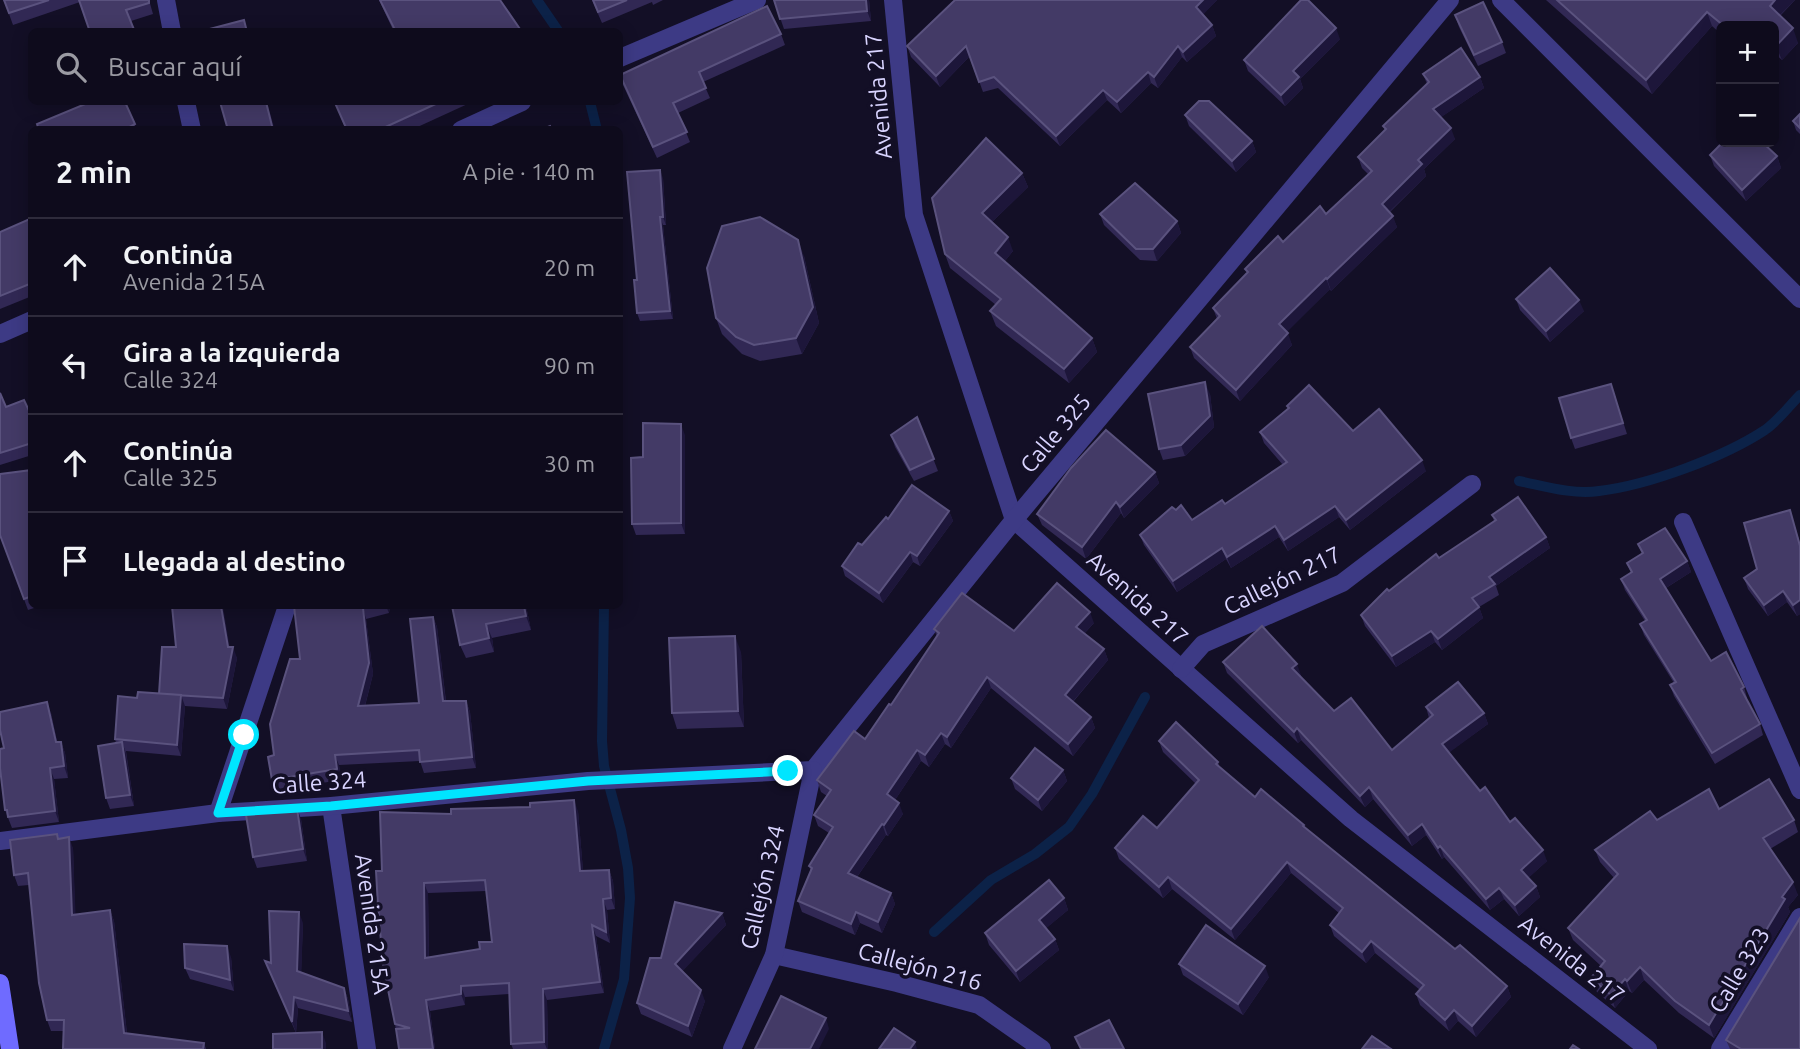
<!DOCTYPE html>
<html lang="es">
<meta charset="utf-8">
<style>
body{margin:0;font-family:Ubuntu,sans-serif;background:#171425;color:#f1f3f6}
.controls{position:absolute;right:21px;top:21px;display:grid;overflow:hidden;border-radius:10px;box-shadow:0 4px 18px #0003}
.controls button{width:63px;height:63px;display:grid;place-items:center;padding:0;border:0;border-bottom:2px solid #2e2b3b;background:#0e0b1c;color:#f1f3f6;font:35px sans-serif}
.stop{position:absolute;width:21px;height:21px;margin:-16px;border:5px solid #00e5ff;border-radius:50%;background:#fff}
.stop.end{background:#00e5ff;border-color:#fff;box-shadow:0 2px 7px #0008}
.list{margin:0;padding:0;list-style:none}
h2{display:flex;justify-content:space-between;align-items:center;height:91px;margin:0;padding:0 28px;font-size:30px}
h2 small{font-size:23px;font-weight:400;color:#9b9ba3}
.list li{display:grid;grid-template-columns:46px 1fr auto;gap:21px;align-items:center;box-sizing:border-box;height:98px;padding:0 28px;border-top:2px solid #2e2b3b}
.list b{display:block;font-size:26px;white-space:nowrap}
.list p{margin:0;font-size:23px;white-space:nowrap;color:#9b9ba3}
.list em{font-size:23px;font-style:normal;color:#9b9ba3}
.icon{flex:none;width:38px;height:38px;fill:none;stroke:currentColor;stroke-width:2;stroke-linecap:round;stroke-linejoin:round}
.map{position:relative;flex:none;width:1800px;height:1049px;overflow:hidden}
.search{position:absolute;background:#0e0b1c;box-shadow:0 4px 18px #0003;left:28px;top:28px;width:595px;height:77px;display:flex;align-items:center;gap:18px;box-sizing:border-box;padding:0 24px;border-radius:10px;color:#9b9ba3;font-size:26px}
.panel{position:absolute;background:#0e0b1c;box-shadow:0 4px 18px #0003;left:28px;top:126px;width:595px;height:483px;border-radius:10px}
.map>svg:first-child{display:block}
.lines{fill:none;stroke-linecap:round;stroke-linejoin:round}
.stream{stroke:#0c2248;stroke-width:10}
.street{stroke:#3d3a85;stroke-width:18}
.secondary{stroke:#6f6bff;stroke-width:18}
.wall{fill:#312854;fill-rule:evenodd}
.shaded-wall{fill:#1d163a}
.building{fill:#433a66;stroke:#5a527e;stroke-width:2;fill-rule:evenodd}
.route{stroke:#00e5ff;stroke-width:9}
.labels{text-anchor:middle;dominant-baseline:central;stroke-width:7;stroke-linejoin:round;paint-order:stroke}
.street-label{font-size:23px;fill:#d9d4ff;stroke:#130f26}
</style>
<div class="map">
<svg width="1800" height="1049" viewBox="0 0 1800 1049">
<rect width="100%" height="100%" fill="#130f26"/>
<g class="lines">
<!-- stream -->
<g class="stream">
<path d="M 537,0 L 559,32"/>
<path d="M 590,102 L 597,130"/>
<path d="M 1519,481 C 1544,486 1573,495 1599,491 C 1649,485 1724,457 1765,430 C 1778,421 1789,406 1800,395"/>
<path d="M 934,932 L 991,880 L 1035,854 L 1069,827 L 1092,794 L 1145,697"/>
<path d="M 604,1049 L 624,979 L 630,898 L 628,868 L 621,830 L 604,766 L 602,741 L 604,606"/>
</g>
<!-- street -->
<g class="street">
<path d="M 166,0 L 172,32"/>
<path d="M 893,0 L 914,215 L 1014,520 L 1351,819 L 1648,1049"/>
<path d="M 1501,0 L 1800,299"/>
<path d="M 620,58 L 757,0"/>
<path d="M 186,102 L 192,130"/>
<path d="M 461,130 L 522,102"/>
<path d="M 0,334 L 32,320"/>
<path d="M 1683,522 L 1800,790"/>
<path d="M 1181,669 L 1203,644 L 1342,583 L 1472,484"/>
<path d="M 331,806 L 367,1049"/>
<path d="M 218,813 L 287,606"/>
<path d="M 0,841 L 218,813 L 331,806 L 588,781 L 813,770 L 1014,520 L 1450,0"/>
<path d="M 774,955 L 897,983 L 979,1005 L 1042,1049"/>
<path d="M 732,1049 L 774,955 L 813,770"/>
<path d="M 1720,1049 L 1800,917"/>
</g>
<!-- secondary -->
<path class="secondary" d="M 0,983 L 10,1049"/>
</g>
<!-- wall -->
<g class="wall">
<path d="M 4,0 L 149,0 L 153,14 L 131,21 L 80,2 L 13,25 Z"/>
<path d="M 379,0 L 500,0 L 522,32 L 394,32 Z"/>
<path d="M 592,0 L 663,0 L 653,5 L 652,2 L 602,23 Z"/>
<path d="M 774,0 L 869,0 L 871,21 L 784,29 Z"/>
<path d="M 955,0 L 1217,0 L 1203,14 L 1212,25 L 1216,36 L 1187,62 L 1182,57 L 1158,88 L 1151,83 L 1121,113 L 1107,100 L 1060,146 L 998,88 L 983,92 L 970,56 L 940,87 L 911,57 L 907,46 Z"/>
<path d="M 1546,0 L 1795,0 L 1780,16 L 1798,43 L 1782,60 L 1774,53 L 1774,26 L 1721,26 L 1721,34 L 1712,26 L 1652,94 Z"/>
<path d="M 1455,15 L 1502,42 L 1506,53 L 1478,66 L 1459,27 Z"/>
<path d="M 781,34 L 785,45 L 703,82 L 710,98 L 678,113 L 690,142 L 657,158 L 623,85 L 620,75 Z"/>
<path d="M 1340,39 L 1300,79 L 1303,88 L 1285,106 L 1248,71 L 1244,60 Z"/>
<path d="M 1423,74 L 1480,77 L 1484,88 L 1441,117 L 1455,139 L 1424,169 L 1426,176 L 1390,212 L 1397,227 L 1331,291 L 1330,289 L 1286,332 L 1292,345 L 1240,401 L 1194,358 L 1190,347 L 1217,319 L 1213,308 L 1247,273 L 1245,269 L 1283,242 L 1326,214 L 1369,175 L 1362,168 L 1358,157 L 1385,130 L 1383,126 L 1427,84 Z"/>
<path d="M 125,102 L 137,130 L 39,130 Z"/>
<path d="M 337,102 L 472,102 L 411,130 L 346,130 L 335,103 Z"/>
<path d="M 1800,114 L 1800,134 L 1796,130 L 1793,121 Z"/>
<path d="M 1185,115 L 1252,141 L 1256,152 L 1236,172 L 1189,126 Z"/>
<path d="M 1710,155 L 1777,156 L 1781,168 L 1746,201 L 1714,166 Z"/>
<path d="M 1022,173 L 1028,187 L 992,222 L 1013,251 L 1005,261 L 1092,338 L 1097,352 L 1069,383 L 996,326 L 990,311 L 996,305 L 950,268 L 945,254 Z"/>
<path d="M 663,178 L 666,225 L 663,225 L 673,319 L 640,321 L 637,313 L 637,280 Z"/>
<path d="M 1100,214 L 1177,221 L 1181,233 L 1157,261 L 1140,260 L 1104,225 Z"/>
<path d="M 32,218 L 32,296 L 0,309 L 0,232 Z"/>
<path d="M 804,256 L 819,323 L 802,354 L 760,361 L 742,354 L 722,334 L 716,318 Z"/>
<path d="M 1516,299 L 1584,311 L 1550,342 L 1520,310 Z"/>
<path d="M 1611,384 L 1627,434 L 1575,449 L 1571,438 Z"/>
<path d="M 0,393 L 6,407 L 32,417 L 32,455 L 0,465 Z"/>
<path d="M 1210,394 L 1214,427 L 1185,456 L 1163,460 L 1159,449 Z"/>
<path d="M 1287,406 L 1353,431 L 1426,471 L 1350,530 L 1339,517 L 1288,551 L 1279,537 L 1231,568 L 1226,559 L 1177,592 L 1144,545 L 1140,535 L 1176,510 L 1192,520 L 1225,504 L 1283,465 L 1264,443 L 1260,432 L 1288,409 Z"/>
<path d="M 917,417 L 938,471 L 914,481 L 895,447 L 891,435 Z"/>
<path d="M 685,435 L 685,534 L 636,535 L 632,524 L 643,457 Z"/>
<path d="M 32,470 L 32,606 L 40,606 L 28,610 L 0,535 Z"/>
<path d="M 1155,472 L 1159,483 L 1124,518 L 1121,513 L 1086,559 L 1042,525 L 1037,514 Z"/>
<path d="M 1790,510 L 1800,543 L 1800,614 L 1797,616 L 1787,602 L 1768,616 L 1748,589 L 1744,578 L 1757,569 Z"/>
<path d="M 949,511 L 953,521 L 920,566 L 913,562 L 883,603 L 845,576 L 842,566 L 888,519 Z"/>
<path d="M 1492,515 L 1546,537 L 1550,548 L 1496,586 L 1499,595 L 1479,607 L 1483,618 L 1442,650 L 1435,642 L 1396,667 L 1365,626 L 1361,615 L 1389,591 L 1494,521 Z"/>
<path d="M 1638,544 L 1687,561 L 1691,572 L 1666,588 L 1711,661 L 1744,687 L 1747,698 L 1746,699 L 1760,724 L 1763,735 L 1715,764 L 1674,696 L 1670,685 L 1674,683 L 1644,635 L 1640,624 L 1645,621 L 1625,590 L 1621,579 L 1631,573 L 1627,563 L 1642,554 Z"/>
<path d="M 294,606 L 390,606 L 389,613 L 366,619 L 373,674 L 365,706 L 419,703 L 433,617 L 437,627 L 446,701 L 466,701 L 470,712 L 476,768 L 424,773 L 420,761 L 339,765 L 341,780 L 276,790 L 272,780 L 274,755 L 300,659 Z"/>
<path d="M 452,606 L 528,606 L 526,606 L 531,630 L 492,638 L 494,652 L 466,658 L 460,645 Z"/>
<path d="M 1094,623 L 1084,634 L 1104,649 L 1108,660 L 1073,702 L 1091,717 L 1095,728 L 1073,756 L 991,688 L 951,748 L 945,744 L 929,767 L 921,761 L 895,800 L 903,814 L 888,836 L 886,835 L 857,877 L 891,893 L 895,904 L 882,933 L 860,923 L 855,935 L 802,912 L 798,901 L 811,872 L 809,866 L 829,833 L 818,826 L 814,815 L 827,796 L 821,792 L 817,780 L 865,739 L 891,705 L 937,637 L 934,629 L 1014,631 Z"/>
<path d="M 176,647 L 230,647 L 237,658 L 227,709 L 185,706 L 181,756 L 126,751 L 134,806 L 110,809 L 106,798 L 116,743 L 115,739 L 137,698 L 159,694 Z"/>
<path d="M 741,652 L 744,727 L 677,729 L 672,713 Z"/>
<path d="M 1223,662 L 1301,675 L 1300,676 L 1334,711 L 1392,750 L 1429,718 L 1426,707 L 1484,713 L 1488,724 L 1449,752 L 1480,791 L 1547,861 L 1528,878 L 1536,886 L 1540,897 L 1519,916 L 1504,899 L 1490,910 L 1444,857 L 1442,859 L 1426,835 L 1412,846 L 1373,799 L 1365,807 L 1301,740 L 1298,743 L 1227,673 Z"/>
<path d="M 51,713 L 57,742 L 61,742 L 65,753 L 68,778 L 54,779 L 59,822 L 12,828 L 5,810 L 4,748 Z"/>
<path d="M 1159,741 L 1218,762 L 1220,768 L 1255,797 L 1304,825 L 1305,829 L 1455,949 L 1507,986 L 1511,997 L 1476,1037 L 1458,1021 L 1449,1031 L 1420,1005 L 1416,994 L 1420,990 L 1375,953 L 1366,963 L 1334,936 L 1330,925 L 1339,913 L 1291,873 L 1235,940 L 1172,889 L 1163,898 L 1119,859 L 1115,848 L 1157,828 L 1196,784 L 1163,752 Z"/>
<path d="M 1063,770 L 1067,781 L 1042,811 L 1015,789 L 1011,778 Z"/>
<path d="M 1719,809 L 1794,820 L 1798,832 L 1770,849 L 1798,895 L 1788,907 L 1790,912 L 1714,1038 L 1679,1013 L 1644,980 L 1632,993 L 1629,991 L 1615,1008 L 1595,990 L 1591,978 L 1601,966 L 1573,940 L 1568,928 L 1614,878 L 1600,862 L 1595,850 L 1657,820 Z"/>
<path d="M 578,811 L 583,871 L 609,870 L 613,881 L 615,909 L 607,910 L 610,943 L 596,936 L 604,993 L 547,1000 L 548,1049 L 513,1049 L 511,1044 L 509,994 L 465,997 L 465,1005 L 430,1011 L 435,1049 L 399,1049 L 395,1024 L 382,871 L 451,814 ZM 486,891 L 492,942 L 480,949 L 429,958 L 428,893 Z"/>
<path d="M 301,819 L 307,861 L 257,868 L 253,857 Z"/>
<path d="M 57,834 L 59,838 L 73,848 L 75,915 L 110,910 L 114,921 L 127,1033 L 204,1043 L 206,1049 L 63,1049 L 64,1031 L 51,1031 L 47,1020 L 29,885 L 18,886 L 14,875 Z"/>
<path d="M 1064,898 L 1068,910 L 1046,928 L 1055,939 L 1059,950 L 1020,982 L 989,945 L 985,933 Z"/>
<path d="M 722,913 L 726,925 L 682,971 L 705,1001 L 692,1037 L 641,1014 L 637,1003 L 661,958 Z"/>
<path d="M 303,923 L 301,973 L 344,988 L 348,999 L 352,1022 L 298,1008 L 296,1033 L 265,961 L 271,963 Z"/>
<path d="M 231,957 L 234,991 L 190,979 L 185,968 Z"/>
<path d="M 1179,964 L 1269,977 L 1243,1015 L 1183,975 Z"/>
<path d="M 1726,1040 L 1800,1049 L 1730,1049 Z"/>
</g>
<!-- shaded-wall -->
<g class="shaded-wall">
<path d="M 866,0 L 869,0 L 871,21 L 867,11 Z"/>
<path d="M 1203,0 L 1217,0 L 1200,18 L 1196,7 Z"/>
<path d="M 1775,0 L 1795,0 L 1775,20 L 1770,6 Z"/>
<path d="M 1707,12 L 1712,26 L 1652,94 L 1646,80 Z"/>
<path d="M 1212,25 L 1216,36 L 1187,62 L 1183,52 Z"/>
<path d="M 1336,28 L 1340,39 L 1300,79 L 1303,88 L 1285,106 L 1281,95 L 1293,71 Z"/>
<path d="M 1793,28 L 1798,43 L 1782,60 L 1776,46 Z"/>
<path d="M 966,46 L 970,56 L 940,87 L 936,76 Z"/>
<path d="M 1178,46 L 1182,57 L 1158,88 L 1154,77 Z"/>
<path d="M 1148,72 L 1151,83 L 1121,113 L 1117,102 Z"/>
<path d="M 1480,77 L 1484,88 L 1437,120 L 1433,109 Z"/>
<path d="M 1103,90 L 1107,100 L 1060,146 L 1056,136 Z"/>
<path d="M 266,102 L 267,102 L 275,130 L 273,130 Z"/>
<path d="M 1451,128 L 1455,139 L 1424,169 L 1426,176 L 1386,215 L 1382,204 L 1418,160 Z"/>
<path d="M 1252,141 L 1256,152 L 1236,172 L 1232,161 Z"/>
<path d="M 1777,156 L 1781,168 L 1746,201 L 1742,190 Z"/>
<path d="M 660,170 L 663,178 L 666,225 L 663,217 Z"/>
<path d="M 1022,173 L 1028,187 L 987,227 L 982,213 Z"/>
<path d="M 1393,216 L 1397,227 L 1331,291 L 1327,279 Z"/>
<path d="M 660,217 L 663,225 L 673,319 L 670,311 Z"/>
<path d="M 1177,221 L 1181,233 L 1157,261 L 1153,249 Z"/>
<path d="M 1008,237 L 1013,251 L 1000,267 L 995,253 Z"/>
<path d="M 798,240 L 804,256 L 819,323 L 802,354 L 796,338 Z"/>
<path d="M 1326,278 L 1330,289 L 1283,336 L 1279,324 Z"/>
<path d="M 1579,300 L 1584,311 L 1550,342 L 1546,331 Z"/>
<path d="M 1288,333 L 1292,345 L 1240,401 L 1236,390 Z"/>
<path d="M 1092,338 L 1097,352 L 1069,383 L 1064,369 Z"/>
<path d="M 1205,382 L 1210,394 L 1214,427 L 1185,456 L 1181,445 Z"/>
<path d="M 681,424 L 685,435 L 685,534 L 681,523 Z"/>
<path d="M 1422,460 L 1426,471 L 1350,530 L 1346,520 Z"/>
<path d="M 1155,472 L 1159,483 L 1124,518 L 1120,507 Z"/>
<path d="M 1116,502 L 1121,513 L 1086,559 L 1082,547 Z"/>
<path d="M 1335,506 L 1339,517 L 1288,551 L 1284,540 Z"/>
<path d="M 949,511 L 953,521 L 920,566 L 917,556 Z"/>
<path d="M 1275,526 L 1279,537 L 1231,568 L 1227,557 Z"/>
<path d="M 1546,537 L 1550,548 L 1496,586 L 1489,577 Z"/>
<path d="M 1222,548 L 1226,559 L 1177,592 L 1173,581 Z"/>
<path d="M 910,552 L 913,562 L 883,603 L 879,593 Z"/>
<path d="M 1687,561 L 1691,572 L 1664,589 L 1660,579 Z"/>
<path d="M 1783,591 L 1787,602 L 1768,616 L 1764,605 Z"/>
<path d="M 1800,600 L 1800,614 L 1797,616 L 1793,605 Z"/>
<path d="M 221,606 L 223,606 L 231,655 L 233,647 L 237,658 L 227,709 L 223,698 L 228,647 Z"/>
<path d="M 386,606 L 390,606 L 389,613 Z"/>
<path d="M 524,606 L 526,606 L 531,630 L 526,616 Z"/>
<path d="M 1479,607 L 1483,618 L 1442,650 L 1438,639 Z"/>
<path d="M 363,608 L 366,619 L 373,674 L 362,717 L 358,706 Z"/>
<path d="M 1090,612 L 1094,623 L 1080,638 L 1076,627 Z"/>
<path d="M 433,617 L 437,627 L 447,712 L 443,701 Z"/>
<path d="M 486,624 L 492,638 L 494,652 L 489,638 Z"/>
<path d="M 1431,631 L 1435,642 L 1396,667 L 1392,656 Z"/>
<path d="M 735,636 L 741,652 L 744,727 L 738,711 Z"/>
<path d="M 1104,649 L 1108,660 L 1069,706 L 1065,695 Z"/>
<path d="M 1297,664 L 1301,675 L 1296,679 L 1292,668 Z"/>
<path d="M 987,677 L 991,688 L 951,748 L 947,737 Z"/>
<path d="M 181,695 L 185,706 L 181,756 L 177,745 Z"/>
<path d="M 466,701 L 470,712 L 476,768 L 472,757 Z"/>
<path d="M 47,702 L 51,713 L 60,754 L 56,742 Z"/>
<path d="M 1484,713 L 1488,724 L 1446,755 L 1442,744 Z"/>
<path d="M 1091,717 L 1095,728 L 1073,756 L 1068,744 Z"/>
<path d="M 1297,728 L 1301,740 L 1298,743 L 1294,732 Z"/>
<path d="M 941,733 L 945,744 L 929,767 L 925,755 Z"/>
<path d="M 61,742 L 65,753 L 68,778 L 64,766 Z"/>
<path d="M 122,742 L 126,753 L 134,806 L 130,795 Z"/>
<path d="M 917,750 L 921,761 L 891,806 L 887,794 Z"/>
<path d="M 335,755 L 339,765 L 341,780 L 337,769 Z"/>
<path d="M 50,768 L 54,779 L 59,822 L 55,811 Z"/>
<path d="M 1063,770 L 1067,781 L 1042,811 L 1038,800 Z"/>
<path d="M 1369,787 L 1373,799 L 1365,807 L 1360,796 Z"/>
<path d="M 574,800 L 578,811 L 584,882 L 580,871 Z"/>
<path d="M 899,803 L 903,814 L 888,836 L 884,825 Z"/>
<path d="M 297,808 L 301,819 L 307,861 L 303,849 Z"/>
<path d="M 882,824 L 886,835 L 852,884 L 848,873 Z"/>
<path d="M 1422,824 L 1426,835 L 1412,846 L 1408,835 Z"/>
<path d="M 69,837 L 73,848 L 76,926 L 72,915 Z"/>
<path d="M 1440,846 L 1444,857 L 1442,859 L 1438,848 Z"/>
<path d="M 1543,850 L 1547,861 L 1525,881 L 1521,870 Z"/>
<path d="M 1287,862 L 1291,873 L 1235,940 L 1231,929 Z"/>
<path d="M 609,870 L 613,881 L 615,909 L 611,898 Z"/>
<path d="M 1168,877 L 1172,889 L 1163,898 L 1159,887 Z"/>
<path d="M 1793,882 L 1798,895 L 1788,907 L 1790,912 L 1714,1038 L 1709,1025 L 1782,897 Z"/>
<path d="M 424,883 L 428,893 L 429,969 L 425,958 Z"/>
<path d="M 1536,886 L 1540,897 L 1519,916 L 1515,905 Z"/>
<path d="M 1499,888 L 1504,899 L 1490,910 L 1486,899 Z"/>
<path d="M 891,893 L 895,904 L 882,933 L 878,922 Z"/>
<path d="M 1064,898 L 1068,910 L 1043,931 L 1039,920 Z"/>
<path d="M 603,899 L 607,910 L 610,943 L 606,932 Z"/>
<path d="M 110,910 L 114,921 L 128,1043 L 124,1033 Z"/>
<path d="M 299,912 L 303,923 L 301,983 L 297,971 Z"/>
<path d="M 856,912 L 860,923 L 855,935 L 851,924 Z"/>
<path d="M 722,913 L 726,925 L 679,975 L 675,964 Z"/>
<path d="M 592,925 L 596,936 L 604,993 L 600,982 Z"/>
<path d="M 1055,939 L 1059,950 L 1020,982 L 1016,971 Z"/>
<path d="M 1371,941 L 1375,953 L 1366,963 L 1362,952 Z"/>
<path d="M 227,946 L 231,957 L 234,991 L 230,980 Z"/>
<path d="M 1265,966 L 1269,977 L 1243,1015 L 1238,1004 Z"/>
<path d="M 1640,967 L 1644,980 L 1632,993 L 1627,981 Z"/>
<path d="M 1625,979 L 1629,991 L 1615,1008 L 1611,995 Z"/>
<path d="M 461,986 L 465,997 L 465,1005 L 461,994 Z"/>
<path d="M 1507,986 L 1511,997 L 1476,1037 L 1472,1026 Z"/>
<path d="M 344,988 L 348,999 L 352,1022 L 348,1011 Z"/>
<path d="M 543,989 L 547,1000 L 548,1049 L 547,1049 L 544,1042 Z"/>
<path d="M 701,990 L 705,1001 L 692,1037 L 688,1026 Z"/>
<path d="M 294,997 L 298,1008 L 296,1033 L 292,1022 Z"/>
<path d="M 426,1000 L 430,1011 L 435,1049 L 433,1049 Z"/>
<path d="M 1454,1010 L 1458,1021 L 1449,1031 L 1445,1020 Z"/>
<path d="M 826,1018 L 829,1029 L 819,1049 L 810,1049 Z"/>
<path d="M 322,1032 L 326,1043 L 326,1049 L 322,1049 Z"/>
<path d="M 915,1042 L 917,1049 L 910,1049 Z"/>
</g>
<!-- building -->
<g class="building">
<path d="M 4,0 L 49,0 L 9,13 Z"/>
<path d="M 79,0 L 149,0 L 149,3 L 126,10 L 135,32 L 90,32 Z"/>
<path d="M 380,0 L 500,0 L 522,32 L 396,32 Z"/>
<path d="M 593,0 L 627,0 L 598,12 Z"/>
<path d="M 774,0 L 866,0 L 867,11 L 780,19 Z"/>
<path d="M 955,0 L 1203,0 L 1196,7 L 1212,25 L 1183,52 L 1178,46 L 1154,77 L 1148,72 L 1117,102 L 1103,90 L 1056,136 L 994,77 L 979,82 L 966,46 L 936,76 L 907,46 Z"/>
<path d="M 1301,0 L 1308,0 L 1336,28 L 1293,71 L 1299,77 L 1281,95 L 1244,60 Z"/>
<path d="M 1557,0 L 1775,0 L 1770,6 L 1793,28 L 1776,46 L 1774,43 L 1774,26 L 1724,26 L 1707,12 L 1646,80 Z"/>
<path d="M 1483,2 L 1502,42 L 1474,55 L 1455,15 Z"/>
<path d="M 767,6 L 781,34 L 699,72 L 706,88 L 673,103 L 687,132 L 653,147 L 620,75 Z"/>
<path d="M 244,20 L 247,32 L 202,31 Z"/>
<path d="M 1461,48 L 1480,77 L 1433,109 L 1451,128 L 1418,160 L 1422,164 L 1382,204 L 1393,216 L 1327,279 L 1326,278 L 1279,324 L 1288,333 L 1236,390 L 1190,347 L 1220,316 L 1213,308 L 1248,272 L 1245,269 L 1278,236 L 1283,242 L 1320,206 L 1326,214 L 1372,171 L 1358,157 L 1386,129 L 1383,126 L 1429,82 L 1423,74 Z"/>
<path d="M 1199,101 L 1209,101 L 1252,141 L 1232,161 L 1185,115 Z"/>
<path d="M 90,102 L 125,102 L 135,124 L 124,130 L 39,130 L 37,124 Z"/>
<path d="M 220,102 L 266,102 L 273,130 L 228,130 Z"/>
<path d="M 337,102 L 440,102 L 379,130 L 347,130 L 335,103 Z"/>
<path d="M 1800,114 L 1800,128 L 1793,121 Z"/>
<path d="M 550,126 L 551,130 L 540,130 Z"/>
<path d="M 986,138 L 1022,173 L 982,213 L 1008,237 L 995,253 L 1092,338 L 1064,369 L 990,311 L 1001,299 L 945,254 L 932,198 Z"/>
<path d="M 1723,142 L 1762,142 L 1777,156 L 1742,190 L 1710,155 Z"/>
<path d="M 660,170 L 663,217 L 660,217 L 670,311 L 637,313 L 634,280 L 637,280 L 627,172 Z"/>
<path d="M 1135,183 L 1177,221 L 1153,249 L 1136,249 L 1100,214 Z"/>
<path d="M 760,217 L 798,240 L 813,307 L 796,338 L 754,345 L 736,337 L 716,318 L 707,268 L 722,226 Z"/>
<path d="M 32,218 L 32,283 L 0,296 L 0,232 Z"/>
<path d="M 1550,268 L 1579,300 L 1546,331 L 1516,299 Z"/>
<path d="M 1205,382 L 1210,416 L 1181,445 L 1159,449 L 1148,394 Z"/>
<path d="M 1611,384 L 1623,423 L 1571,438 L 1559,398 Z"/>
<path d="M 1309,385 L 1353,431 L 1379,409 L 1422,460 L 1346,520 L 1335,506 L 1284,540 L 1275,526 L 1227,557 L 1222,548 L 1173,581 L 1140,535 L 1172,507 L 1176,510 L 1181,505 L 1192,520 L 1222,500 L 1225,504 L 1287,462 L 1260,432 L 1289,408 L 1287,406 Z"/>
<path d="M 0,393 L 6,407 L 24,400 L 32,417 L 32,443 L 0,453 Z"/>
<path d="M 917,417 L 934,459 L 910,470 L 891,435 Z"/>
<path d="M 643,423 L 681,424 L 681,523 L 632,524 L 631,458 L 643,457 Z"/>
<path d="M 1106,430 L 1155,472 L 1120,507 L 1116,502 L 1082,547 L 1037,514 L 1071,468 Z"/>
<path d="M 32,470 L 32,596 L 24,599 L 0,535 L 0,474 Z"/>
<path d="M 912,485 L 949,511 L 917,556 L 910,552 L 879,593 L 842,566 L 858,543 L 862,545 L 886,517 L 888,519 Z"/>
<path d="M 1518,497 L 1546,537 L 1489,577 L 1495,584 L 1472,598 L 1479,607 L 1438,639 L 1431,631 L 1392,656 L 1361,615 L 1387,589 L 1389,591 L 1436,554 L 1439,558 L 1496,520 L 1492,515 Z"/>
<path d="M 1790,510 L 1800,546 L 1800,600 L 1793,605 L 1783,591 L 1764,605 L 1744,578 L 1757,569 L 1744,523 Z"/>
<path d="M 1665,528 L 1687,561 L 1660,579 L 1711,661 L 1726,652 L 1744,687 L 1741,689 L 1760,724 L 1712,753 L 1670,685 L 1676,682 L 1640,624 L 1647,620 L 1621,579 L 1632,572 L 1627,563 L 1643,553 L 1638,544 Z"/>
<path d="M 1057,583 L 1090,612 L 1076,627 L 1104,649 L 1065,695 L 1091,717 L 1068,744 L 987,677 L 947,737 L 941,733 L 925,755 L 917,750 L 887,794 L 899,803 L 884,825 L 882,824 L 848,873 L 891,893 L 878,922 L 856,912 L 851,924 L 798,901 L 812,868 L 809,866 L 833,827 L 814,815 L 831,790 L 817,780 L 854,731 L 865,739 L 889,704 L 891,705 L 939,633 L 934,629 L 962,593 L 1014,631 Z"/>
<path d="M 172,606 L 221,606 L 228,647 L 233,647 L 223,698 L 159,694 L 162,647 L 176,647 Z"/>
<path d="M 294,606 L 372,606 L 363,608 L 369,663 L 358,706 L 419,703 L 410,619 L 433,617 L 443,701 L 466,701 L 472,757 L 420,762 L 419,750 L 335,755 L 337,769 L 272,780 L 268,757 L 274,755 L 270,724 L 290,659 L 300,659 Z"/>
<path d="M 452,606 L 524,606 L 526,616 L 486,624 L 489,638 L 460,645 Z"/>
<path d="M 1262,626 L 1297,664 L 1292,668 L 1334,711 L 1351,698 L 1392,750 L 1433,715 L 1426,707 L 1458,682 L 1484,713 L 1442,744 L 1480,791 L 1485,787 L 1510,822 L 1515,818 L 1543,850 L 1521,870 L 1536,886 L 1515,905 L 1499,888 L 1486,899 L 1440,846 L 1438,848 L 1422,824 L 1408,835 L 1369,787 L 1360,796 L 1297,728 L 1294,732 L 1223,662 Z"/>
<path d="M 735,636 L 738,711 L 672,713 L 669,638 Z"/>
<path d="M 138,692 L 181,695 L 177,745 L 115,739 L 118,696 L 137,698 Z"/>
<path d="M 47,702 L 56,742 L 61,742 L 64,766 L 50,768 L 55,811 L 8,817 L 7,810 L 5,810 L 0,768 L 0,749 L 4,748 L 0,730 L 0,712 Z"/>
<path d="M 1176,722 L 1218,762 L 1216,764 L 1255,797 L 1261,789 L 1304,825 L 1303,826 L 1455,949 L 1460,945 L 1507,986 L 1472,1026 L 1454,1010 L 1445,1020 L 1416,994 L 1424,985 L 1371,941 L 1362,952 L 1330,925 L 1343,908 L 1287,862 L 1231,929 L 1168,877 L 1159,887 L 1115,848 L 1143,816 L 1157,828 L 1199,780 L 1159,741 Z"/>
<path d="M 122,742 L 130,795 L 106,798 L 98,746 Z"/>
<path d="M 1035,748 L 1063,770 L 1038,800 L 1011,778 Z"/>
<path d="M 1769,779 L 1794,820 L 1763,838 L 1793,882 L 1782,897 L 1785,899 L 1709,1025 L 1675,1001 L 1640,967 L 1627,981 L 1625,979 L 1611,995 L 1591,978 L 1605,961 L 1568,928 L 1618,874 L 1595,850 L 1650,811 L 1657,820 L 1709,789 L 1719,809 Z"/>
<path d="M 574,800 L 580,871 L 609,870 L 611,898 L 603,899 L 606,932 L 592,925 L 600,982 L 543,989 L 544,1042 L 511,1044 L 509,983 L 461,986 L 461,994 L 426,1000 L 433,1049 L 399,1049 L 396,1029 L 410,1028 L 395,1024 L 383,965 L 378,906 L 376,871 L 382,871 L 380,812 L 451,814 L 451,809 L 530,807 L 530,803 ZM 485,880 L 492,942 L 479,942 L 480,949 L 425,958 L 424,883 Z"/>
<path d="M 297,808 L 303,849 L 253,857 L 246,815 Z"/>
<path d="M 57,834 L 58,839 L 69,837 L 72,915 L 110,910 L 124,1033 L 204,1043 L 203,1049 L 63,1049 L 64,1020 L 47,1020 L 39,983 L 28,873 L 14,875 L 10,840 Z"/>
<path d="M 1049,880 L 1064,898 L 1039,920 L 1055,939 L 1016,971 L 985,933 Z"/>
<path d="M 675,902 L 722,913 L 675,964 L 701,990 L 688,1026 L 637,1003 L 650,958 L 661,958 Z"/>
<path d="M 269,911 L 299,912 L 297,971 L 344,988 L 348,1011 L 294,997 L 292,1022 L 265,961 L 271,963 Z"/>
<path d="M 1800,918 L 1800,1049 L 1741,1049 L 1726,1040 Z"/>
<path d="M 1206,925 L 1265,966 L 1238,1004 L 1179,964 Z"/>
<path d="M 184,944 L 227,946 L 230,980 L 185,968 Z"/>
<path d="M 781,996 L 826,1018 L 810,1049 L 755,1049 Z"/>
<path d="M 1109,1020 L 1124,1049 L 1081,1049 L 1075,1037 Z"/>
<path d="M 894,1028 L 915,1042 L 910,1049 L 879,1049 Z"/>
<path d="M 322,1032 L 322,1049 L 273,1049 L 273,1034 Z"/>
<path d="M 1372,1036 L 1391,1049 L 1362,1049 Z"/>
<path d="M 1573,1045 L 1579,1049 L 1570,1049 Z"/>
</g>
<g class="lines">
<!-- route -->
<path class="route" d="M 244,735 L 218,813 L 331,806 L 588,781 L 788,771"/>
</g>
<g class="labels">
<!-- street labels -->
<g class="street-label">
<text transform="translate(878 96) rotate(-95)">Avenida 217</text>
<text transform="translate(1055 433) rotate(-50)">Calle 325</text>
<text transform="translate(1282 580) rotate(-26)">Callejón 217</text>
<text transform="translate(1138 598) rotate(42)">Avenida 217</text>
<text transform="translate(319 782) rotate(-4)">Calle 324</text>
<text transform="translate(762 887) rotate(-77)">Callejón 324</text>
<text transform="translate(373 924) rotate(82)">Avenida 215A</text>
<text transform="translate(1572 959) rotate(38)">Avenida 217</text>
<text transform="translate(920 966) rotate(15)">Callejón 216</text>
<text transform="translate(1739 970) rotate(-59)">Calle 323</text>
</g>
</g>
</svg>
<div class="controls">
<button>+</button>
<button>−</button>
</div>
<div class="stop" style="left:244px;top:735px"></div>
<div class="stop end" style="left:788px;top:771px"></div>
<div class="search"><svg class="icon" aria-label="search" viewBox="0 0 24 24"><circle cx="10" cy="10" r="6"/><path d="M15 15l6 6"/></svg>Buscar aquí</div>
<section class="panel">
<h2>2 min<small>A pie · 140 m</small></h2>
<ul class="list">
<li><svg class="icon" aria-label="ahead" viewBox="0 0 24 24"><path d="M12 20V5M6 11l6-6 6 6"/></svg><div><b>Continúa</b><p>Avenida 215A</p></div><em>20 m</em></li>
<li><svg class="icon" aria-label="left" viewBox="0 0 24 24"><path d="M17 20v-9H6M10 6l-5 5 5 5"/></svg><div><b>Gira a la izquierda</b><p>Calle 324</p></div><em>90 m</em></li>
<li><svg class="icon" aria-label="ahead" viewBox="0 0 24 24"><path d="M12 20V5M6 11l6-6 6 6"/></svg><div><b>Continúa</b><p>Calle 325</p></div><em>30 m</em></li>
<li><svg class="icon" aria-label="arrive" viewBox="0 0 24 24"><path d="M6 21V4h12l-3 4 3 4H6"/></svg><div><b>Llegada al destino</b></div></li>
</ul>
</section>
</div>
